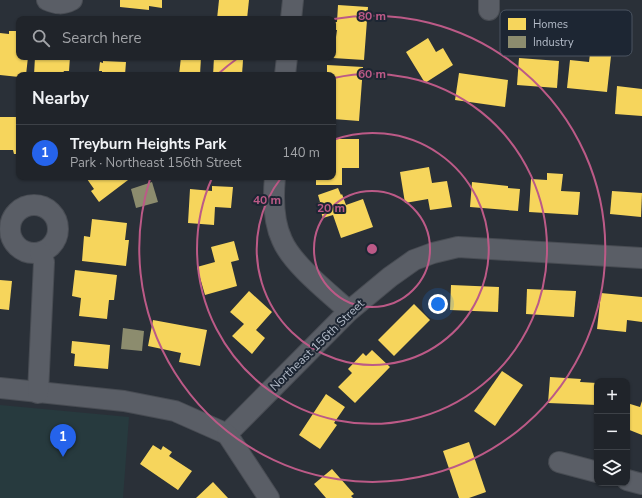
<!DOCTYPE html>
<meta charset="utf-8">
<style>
body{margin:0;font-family:"Nunito Sans",sans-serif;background:#282c32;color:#f1f3f6}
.controls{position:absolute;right:12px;bottom:12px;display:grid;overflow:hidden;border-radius:8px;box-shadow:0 1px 3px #0004}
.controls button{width:36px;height:36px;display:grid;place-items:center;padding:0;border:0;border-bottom:1px solid #3d4147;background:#20242a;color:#f1f3f6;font:20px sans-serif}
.you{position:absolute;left:438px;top:304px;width:14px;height:14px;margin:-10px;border:3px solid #fff;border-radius:50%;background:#1a73e8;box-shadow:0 0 0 6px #1a73e833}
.badge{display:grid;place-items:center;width:26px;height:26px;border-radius:50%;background:#2563eb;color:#fff;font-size:13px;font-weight:700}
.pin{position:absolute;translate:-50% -33px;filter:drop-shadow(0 1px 2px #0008)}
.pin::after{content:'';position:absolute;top:21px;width:14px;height:12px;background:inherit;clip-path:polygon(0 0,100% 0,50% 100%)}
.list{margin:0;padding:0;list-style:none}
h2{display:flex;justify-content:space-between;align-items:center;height:52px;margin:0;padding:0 16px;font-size:17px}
h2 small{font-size:13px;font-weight:400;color:#a2a4a8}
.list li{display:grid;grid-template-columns:26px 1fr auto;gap:12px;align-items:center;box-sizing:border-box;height:56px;padding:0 16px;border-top:1px solid #3d4147}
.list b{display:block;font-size:15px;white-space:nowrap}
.list p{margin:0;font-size:13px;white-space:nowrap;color:#a2a4a8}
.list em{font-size:13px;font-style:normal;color:#a2a4a8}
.icon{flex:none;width:22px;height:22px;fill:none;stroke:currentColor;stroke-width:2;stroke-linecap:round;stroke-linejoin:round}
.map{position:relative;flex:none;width:642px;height:498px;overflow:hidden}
.search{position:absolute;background:#20242a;box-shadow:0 1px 3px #0004;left:16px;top:16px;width:320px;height:44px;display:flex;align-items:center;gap:10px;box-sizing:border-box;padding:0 14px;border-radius:8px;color:#a2a4a8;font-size:15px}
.panel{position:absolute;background:#20242a;box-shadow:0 1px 3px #0004;left:16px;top:72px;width:320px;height:108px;border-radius:8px}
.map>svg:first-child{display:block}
.green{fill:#273a3e}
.homes{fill:#f6d55c}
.industry{fill:#8c8c6e}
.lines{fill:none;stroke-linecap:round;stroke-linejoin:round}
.minor-casing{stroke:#484c53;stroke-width:22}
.minor{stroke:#5a5e66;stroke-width:20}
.ring{fill:none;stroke:#bc5a87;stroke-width:2}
.labels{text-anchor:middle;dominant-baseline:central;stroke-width:4;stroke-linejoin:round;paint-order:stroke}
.street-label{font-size:12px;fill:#b4bcc9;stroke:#1d2633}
.key{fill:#1d2633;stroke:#4a5360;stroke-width:1}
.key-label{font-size:11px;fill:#b4bcc9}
.centre{fill:#bc5a87;stroke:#1d2633;stroke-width:2}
.ring-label{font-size:12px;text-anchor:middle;font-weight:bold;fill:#bc5a87;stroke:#1d2633;stroke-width:4;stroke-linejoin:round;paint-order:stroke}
</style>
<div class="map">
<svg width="642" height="498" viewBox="0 0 642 498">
<rect width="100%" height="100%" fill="#2a3038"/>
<!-- green -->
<path class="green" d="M 0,405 L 129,417 L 123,498 L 0,498 Z"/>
<!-- homes -->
<g class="homes">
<path d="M 120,0 L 162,0 L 162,8 L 149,6 L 149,10 L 120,7 Z"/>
<path d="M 219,0 L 249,0 L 247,19 L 217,19 Z"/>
<path d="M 338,5 L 368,7 L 364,60 L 333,58 L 333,37 L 336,37 L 337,30 L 333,30 L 334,22 L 337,22 Z"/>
<path d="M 9,31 L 19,31 L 19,57 L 28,57 L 26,75 L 19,75 L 19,77 L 0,75 L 0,33 L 9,34 Z"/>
<path d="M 428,38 L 436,52 L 443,48 L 453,65 L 425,83 L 406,52 Z"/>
<path d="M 591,45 L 612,47 L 607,92 L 567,88 L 570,60 L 589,62 Z"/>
<path d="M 35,57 L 70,57 L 69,71 L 64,71 L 62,75 L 34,75 Z"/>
<path d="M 181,57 L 201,57 L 200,75 L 179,75 Z"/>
<path d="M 214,58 L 243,60 L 242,75 L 213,75 Z"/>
<path d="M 519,58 L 559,61 L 557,88 L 517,85 Z"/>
<path d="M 103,61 L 126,62 L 125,75 L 102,75 L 102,71 L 99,71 L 100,62 L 103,63 Z"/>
<path d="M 327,65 L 363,67 L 359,121 L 333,119 L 333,75 L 327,75 Z"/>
<path d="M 459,73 L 508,80 L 505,107 L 455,100 Z"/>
<path d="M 617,86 L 642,89 L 642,116 L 615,114 Z"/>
<path d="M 0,117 L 19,117 L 19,154 L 14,154 L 13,150 L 0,150 Z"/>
<path d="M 333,139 L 359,139 L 359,168 L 342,168 L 342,185 L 316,185 L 316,177 L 333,177 Z"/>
<path d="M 429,167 L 432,183 L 447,181 L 452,207 L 430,210 L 428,199 L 405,203 L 400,172 Z"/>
<path d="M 547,173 L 563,174 L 561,191 L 580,192 L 578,215 L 529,212 L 531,179 L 547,180 Z"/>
<path d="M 89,177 L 132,177 L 99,202 L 91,191 L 94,189 L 87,179 Z"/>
<path d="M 472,182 L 508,186 L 508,188 L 520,189 L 518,211 L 470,207 Z"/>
<path d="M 212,186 L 233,187 L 231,208 L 215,207 L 214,225 L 188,223 L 190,189 L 212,191 Z"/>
<path d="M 338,188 L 341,195 L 342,194 L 346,205 L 363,199 L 373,227 L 341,238 L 333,215 L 323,218 L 318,203 L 320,202 L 318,195 Z"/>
<path d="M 612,191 L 642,193 L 641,217 L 610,214 Z"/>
<path d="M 92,219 L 127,223 L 125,240 L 129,240 L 126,266 L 82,261 L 84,236 L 90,237 Z"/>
<path d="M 234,241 L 239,260 L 231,262 L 237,286 L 205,295 L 197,267 L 215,262 L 211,247 Z"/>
<path d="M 75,270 L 117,275 L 114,300 L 109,300 L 107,319 L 79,316 L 81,298 L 72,296 Z"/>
<path d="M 0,280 L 12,281 L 9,310 L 0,309 Z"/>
<path d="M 451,285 L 499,287 L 498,312 L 450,310 Z"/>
<path d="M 527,289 L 576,291 L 574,317 L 526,314 Z"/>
<path d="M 249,291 L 272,312 L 256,330 L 265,338 L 252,354 L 232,336 L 244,324 L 230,312 Z"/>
<path d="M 601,293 L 642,297 L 642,322 L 627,320 L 626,332 L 597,329 Z"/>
<path d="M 414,304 L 430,320 L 394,356 L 378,340 Z"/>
<path d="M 153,320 L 207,330 L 200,366 L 179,362 L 181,353 L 148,346 Z"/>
<path d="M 72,341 L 110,345 L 108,369 L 74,366 L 75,354 L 71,353 Z"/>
<path d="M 372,350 L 390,367 L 355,403 L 338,387 L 352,373 L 348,369 L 363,353 L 366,356 Z"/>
<path d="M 502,371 L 523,385 L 495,426 L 474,411 Z"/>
<path d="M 550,377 L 581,379 L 580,382 L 597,383 L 597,405 L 548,403 Z"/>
<path d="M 326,394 L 345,407 L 334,423 L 337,425 L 320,449 L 299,435 Z"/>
<path d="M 642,401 L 642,435 L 627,429 L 627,403 L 640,407 Z"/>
<path d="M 469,442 L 486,492 L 469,498 L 459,498 L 443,451 Z"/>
<path d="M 153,445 L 161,450 L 163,446 L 172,452 L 169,456 L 192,471 L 178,490 L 140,464 Z"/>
<path d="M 332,469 L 354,494 L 351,496 L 353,498 L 326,498 L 314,484 Z"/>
<path d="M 213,482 L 228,498 L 196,498 Z"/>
</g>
<!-- industry -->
<g class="industry">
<path d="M 152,182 L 158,202 L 136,208 L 131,189 Z"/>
<path d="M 123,328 L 144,331 L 142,351 L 121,349 Z"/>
</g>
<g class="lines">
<!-- minor casing -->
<g class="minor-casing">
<g id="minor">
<path d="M 47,0 C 56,4 63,5 72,0"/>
<path d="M 489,10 L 489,0"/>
<path d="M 291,19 L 293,0"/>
<path d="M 285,75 L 287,57"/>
<path d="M 275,177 C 273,198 273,221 282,240 C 292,264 329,293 349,311"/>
<circle cx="34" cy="229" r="24"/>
<path d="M 0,388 L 124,401 L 175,411 L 227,434"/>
<path d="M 38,393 L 44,262 L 40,253"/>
<path d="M 227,434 L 349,311 L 390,277 L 414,260 L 433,253 L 458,247 L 642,258"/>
<path d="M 227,434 L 269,498"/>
<path d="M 559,462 L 597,472"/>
<path d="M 627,480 L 642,484"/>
</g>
</g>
<!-- minor -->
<use href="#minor" class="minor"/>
</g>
<!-- distance rings -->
<g class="ring">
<circle cx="372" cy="249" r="58"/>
<path d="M333 140A116 116 0 1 1 281 178"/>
<path d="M334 78A175 175 0 1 1 212 178"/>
<path d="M218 74A233 233 0 0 1 238 58M334 19A233 233 0 1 1 150 179"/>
</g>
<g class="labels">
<!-- street labels -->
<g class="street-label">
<text transform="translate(317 345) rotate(-44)">Northeast 156th Street</text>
</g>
</g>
<!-- legend -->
<rect x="500" y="10" width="132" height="46" rx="6" class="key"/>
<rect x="508" y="18" width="18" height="12" fill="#f6d55c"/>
<rect x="508" y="36" width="18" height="12" fill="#8c8c6e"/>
<g class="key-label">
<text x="533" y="28">Homes</text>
<text x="533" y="46">Industry</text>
</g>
<circle cx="372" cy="249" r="6" class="centre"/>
<g class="ring-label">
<text x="372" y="20">80 m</text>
<text x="372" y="78">60 m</text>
<text x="267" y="204">40 m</text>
<text x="331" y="212">20 m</text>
</g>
</svg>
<div class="controls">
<button>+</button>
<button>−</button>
<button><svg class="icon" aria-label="layers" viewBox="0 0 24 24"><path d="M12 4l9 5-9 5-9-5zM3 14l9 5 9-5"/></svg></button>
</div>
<div class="you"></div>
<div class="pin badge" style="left:63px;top:457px">1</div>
<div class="search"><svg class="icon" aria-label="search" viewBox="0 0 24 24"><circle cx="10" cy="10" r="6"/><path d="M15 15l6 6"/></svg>Search here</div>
<section class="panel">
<h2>Nearby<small></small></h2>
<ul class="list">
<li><span class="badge">1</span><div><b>Treyburn Heights Park</b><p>Park · Northeast 156th Street</p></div><em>140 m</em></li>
</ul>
</section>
</div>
